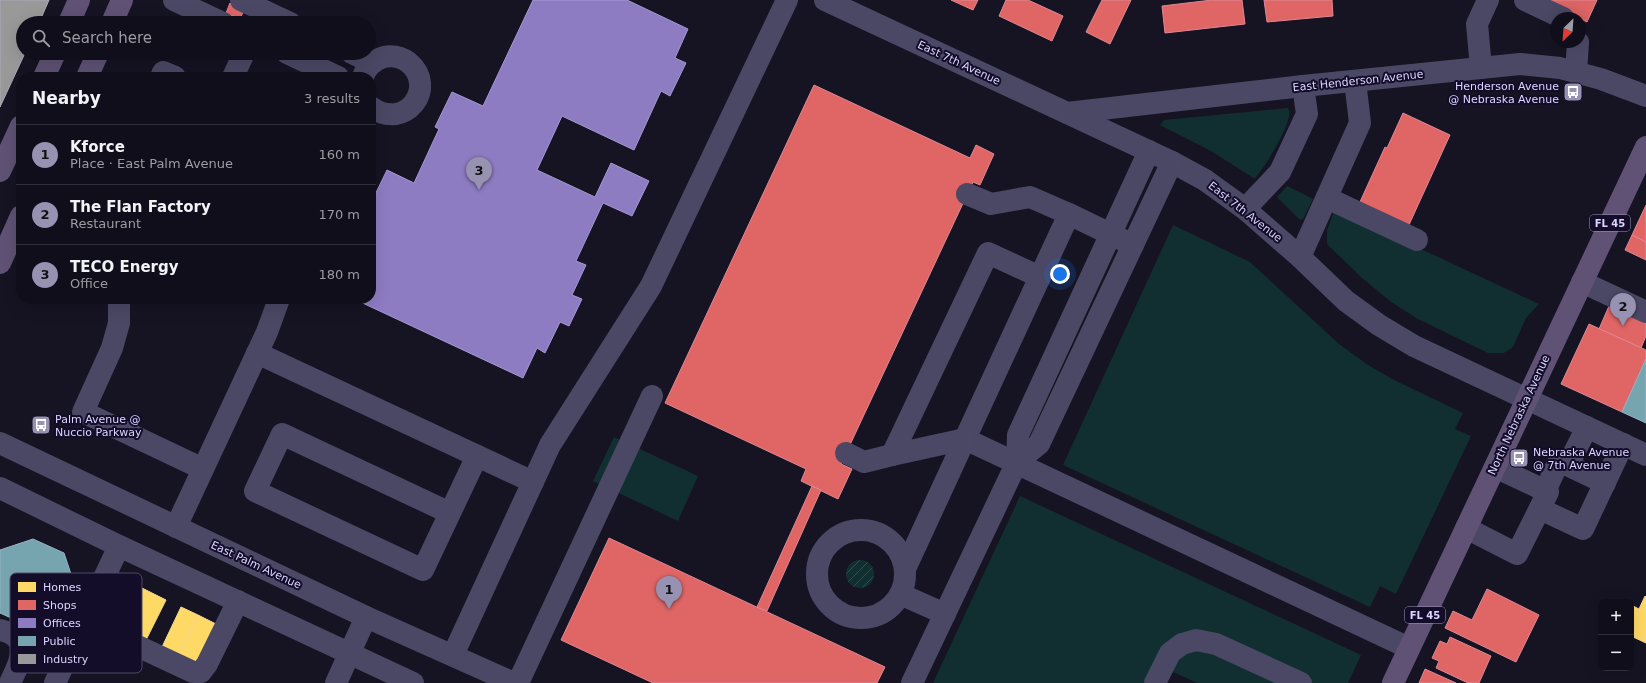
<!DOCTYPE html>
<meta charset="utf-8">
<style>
body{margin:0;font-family:"DejaVu Sans",sans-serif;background:#1e1c27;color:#f1f3f6}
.controls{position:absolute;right:12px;bottom:12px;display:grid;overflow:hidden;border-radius:8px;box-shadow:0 4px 16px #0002}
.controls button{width:36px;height:36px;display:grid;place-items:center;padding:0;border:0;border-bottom:1px solid #302e39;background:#100e1a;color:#f1f3f6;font:20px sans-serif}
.compass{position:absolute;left:1550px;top:12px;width:36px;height:36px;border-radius:50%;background:#100e1a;box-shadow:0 4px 16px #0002;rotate:205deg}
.you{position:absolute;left:1060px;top:274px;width:14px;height:14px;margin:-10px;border:3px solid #fff;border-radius:50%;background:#1a73e8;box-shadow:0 0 0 6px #1a73e833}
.badge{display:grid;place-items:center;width:26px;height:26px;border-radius:50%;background:#9791b2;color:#111;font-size:13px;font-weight:700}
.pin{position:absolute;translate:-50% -33px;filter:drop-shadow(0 1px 2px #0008)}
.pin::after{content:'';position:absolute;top:21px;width:14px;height:12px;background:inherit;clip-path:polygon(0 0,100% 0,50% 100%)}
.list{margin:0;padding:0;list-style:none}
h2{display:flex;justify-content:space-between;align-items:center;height:52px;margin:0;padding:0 16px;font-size:17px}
h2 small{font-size:13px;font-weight:400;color:#9c9ca2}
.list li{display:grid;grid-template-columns:26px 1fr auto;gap:12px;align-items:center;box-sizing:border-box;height:60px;padding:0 16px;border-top:1px solid #302e39}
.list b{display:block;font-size:15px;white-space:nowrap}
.list p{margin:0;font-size:13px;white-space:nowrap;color:#9c9ca2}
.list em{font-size:13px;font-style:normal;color:#9c9ca2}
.icon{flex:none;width:22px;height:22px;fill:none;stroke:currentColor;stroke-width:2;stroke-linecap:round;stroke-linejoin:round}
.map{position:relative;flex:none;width:1646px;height:683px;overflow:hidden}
.search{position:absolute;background:#100e1a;box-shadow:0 4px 16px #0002;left:16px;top:16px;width:360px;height:44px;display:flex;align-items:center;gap:10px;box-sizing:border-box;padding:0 14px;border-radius:22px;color:#9c9ca2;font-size:15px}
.panel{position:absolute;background:#100e1a;box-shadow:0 4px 16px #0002;left:16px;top:72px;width:360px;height:232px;border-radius:16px}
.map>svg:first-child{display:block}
.green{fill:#112f31}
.garden{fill:url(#garden-furrows)}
.homes{fill:#ffd966;stroke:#f4d894}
.shops{fill:#e06666;stroke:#df8794}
.offices{fill:#8e7cc3;stroke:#a597d5}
.public{fill:#76a5af;stroke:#95b3c7}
.industry{fill:#999;stroke:#adabb8}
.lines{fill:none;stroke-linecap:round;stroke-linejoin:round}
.minor{stroke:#4a4864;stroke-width:22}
.major{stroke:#5f5275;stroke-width:22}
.labels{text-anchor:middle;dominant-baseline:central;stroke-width:4;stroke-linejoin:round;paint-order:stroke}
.shield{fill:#130d29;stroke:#a099bf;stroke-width:1}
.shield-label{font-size:10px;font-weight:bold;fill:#dcd5ff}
.street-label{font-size:11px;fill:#dcd5ff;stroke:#130d29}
.poi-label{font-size:11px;fill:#dcd5ff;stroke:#130d29;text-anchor:start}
.key{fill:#130d29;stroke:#4f4969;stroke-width:1}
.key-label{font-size:11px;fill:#dcd5ff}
</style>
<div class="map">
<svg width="1646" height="683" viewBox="0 0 1646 683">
<defs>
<pattern id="garden-furrows" width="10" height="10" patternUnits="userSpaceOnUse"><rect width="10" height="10" fill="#112f31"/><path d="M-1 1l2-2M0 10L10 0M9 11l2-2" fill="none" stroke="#334c50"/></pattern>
</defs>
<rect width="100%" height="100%" fill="#161323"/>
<!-- green -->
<g class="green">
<path d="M 1288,108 C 1289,111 1290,114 1289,117 C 1284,136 1267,163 1255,179 L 1211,151 L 1160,125 L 1164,120 Z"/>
<path d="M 1287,186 L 1313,199 L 1303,219 L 1300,220 L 1277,197 Z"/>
<path d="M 1335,209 L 1539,304 L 1526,318 L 1513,347 L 1504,353 L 1488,353 L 1418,319 L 1391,302 L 1362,278 L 1327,244 L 1327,230 Z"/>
<path d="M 1173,225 L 1250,262 L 1339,344 L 1368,365 L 1394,380 L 1463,413 L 1455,429 L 1471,436 L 1396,594 L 1380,586 L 1370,607 L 1063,465 Z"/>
<path d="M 614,437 L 698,476 L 678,521 L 593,481 Z"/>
<path d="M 1020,496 L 1361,655 L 1348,683 L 1197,683 L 1154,663 L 1145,683 L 933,683 Z"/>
</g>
<!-- garden -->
<circle class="garden" cx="860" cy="574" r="14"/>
<!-- homes -->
<g class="homes">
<path d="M 136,585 L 166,600 L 146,640 L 117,626 Z"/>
<path d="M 1645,596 L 1646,597 L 1646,643 L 1631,636 L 1631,605 L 1639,609 Z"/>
<path d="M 181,607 L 198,615 L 179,656 L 162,647 Z"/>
<path d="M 198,615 L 216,624 L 197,664 L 179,656 Z"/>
</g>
<!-- shops -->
<g class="shops">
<path d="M 951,0 L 978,0 L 973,10 Z"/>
<path d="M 1006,0 L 1028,0 L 1063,16 L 1052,41 L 999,16 Z"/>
<path d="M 1102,0 L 1131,0 L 1110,44 L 1086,32 Z"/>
<path d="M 1212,0 L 1242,0 L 1245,24 L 1165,33 L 1162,6 Z"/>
<path d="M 1264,0 L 1332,0 L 1333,16 L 1267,22 Z"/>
<path d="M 1542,0 L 1597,0 L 1587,22 Z"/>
<path d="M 230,3 L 244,10 L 240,19 L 226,13 Z"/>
<path d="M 814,85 L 970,158 L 976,145 L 994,154 L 980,185 L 973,182 L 841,464 L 852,469 L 838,499 L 801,481 L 806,469 L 665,403 Z"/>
<path d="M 1403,113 L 1450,135 L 1408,227 L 1359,204 L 1385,147 L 1387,148 Z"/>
<path d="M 1646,205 L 1646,242 L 1632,235 Z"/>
<path d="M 1632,235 L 1646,242 L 1646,260 L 1625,250 Z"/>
<path d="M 1609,306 L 1646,323 L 1646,336 L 1641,348 L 1599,329 Z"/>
<path d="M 1589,324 L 1646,350 L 1646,359 L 1622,412 L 1561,384 Z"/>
<path d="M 812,486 L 821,490 L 767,611 L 757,607 Z"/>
<path d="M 609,538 L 885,667 L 877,683 L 653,683 L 561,640 Z"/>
<path d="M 1487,589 L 1539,615 L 1516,662 L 1445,628 L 1453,611 L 1472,620 Z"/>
<path d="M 1450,637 L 1491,656 L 1479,683 L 1468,683 L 1436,668 L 1439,661 L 1432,658 L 1440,641 L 1447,644 Z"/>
<path d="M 1425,669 L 1456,683 L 1419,683 Z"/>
</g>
<!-- offices -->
<path class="offices" d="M 533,0 L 627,0 L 688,29 L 675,58 L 686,63 L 670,96 L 661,91 L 634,150 L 562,116 L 537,170 L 595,197 L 611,163 L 649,181 L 632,216 L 603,203 L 576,261 L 586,265 L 572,295 L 582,299 L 569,326 L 560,322 L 545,353 L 537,348 L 523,378 L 354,299 L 371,299 L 371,203 L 387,170 L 414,183 L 439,129 L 435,127 L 452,92 L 483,106 Z"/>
<!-- public -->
<g class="public">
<path d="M 1646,359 L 1646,423 L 1622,412 Z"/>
<path d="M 33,539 L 64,553 L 74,583 L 60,615 L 29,626 L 0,613 L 0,550 Z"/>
</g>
<!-- industry -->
<path class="industry" d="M 0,0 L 49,0 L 39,23 L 23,23 L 23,53 L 25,53 L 0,107 Z"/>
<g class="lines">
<!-- minor -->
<g class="minor">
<path d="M 174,0 L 223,23"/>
<path d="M 241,0 L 290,23"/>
<path d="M 825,0 L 1172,162 L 1205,180 L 1245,209 L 1300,257 L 1346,301 L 1379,325 L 1414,346 L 1646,455"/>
<path d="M 1525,0 L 1563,18"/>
<path d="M 287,53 L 338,77"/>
<path d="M 352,53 L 373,63"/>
<path d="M 1481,68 L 1477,24 L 1488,0"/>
<path d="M 1576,73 L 1578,42"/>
<path d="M 161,77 L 163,72 L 175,77"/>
<path d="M 233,77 L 244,53"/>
<path d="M 363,77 C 366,67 374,60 384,57 C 393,55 401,57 408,62 C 439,87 405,132 371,107"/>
<path d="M 1067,113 L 1303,86 L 1520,64 L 1560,68 L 1601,79 L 1646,96"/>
<path d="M 1149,151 L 1018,435 L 1017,462 L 1039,444 L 1172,162"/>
<path d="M 967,194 L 991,204 L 1030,197 L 1069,214"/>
<path d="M 1327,198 L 1417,240"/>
<path d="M 1245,209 L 1280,172 L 1307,114 L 1303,86"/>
<path d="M 1133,245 L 1069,214 L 965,439 L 1409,648"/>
<path d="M 1300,257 L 1360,123 L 1355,81"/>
<path d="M 1582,282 L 1646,312"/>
<path d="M 119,299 L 119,323 L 112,348 L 83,412 L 203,469"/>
<path d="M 257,353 L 533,482"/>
<path d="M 965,439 L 892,455 L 988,253 L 1040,277"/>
<path d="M 0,443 L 366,617 L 514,683"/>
<path d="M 846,453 L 864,462 L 892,455"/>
<path d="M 1568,465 L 1587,427"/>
<path d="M 0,488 L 119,546 L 413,683"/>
<path d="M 1545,491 L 1559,461 L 1605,483"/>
<path d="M 1540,509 L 1583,529 L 1623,444"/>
<path d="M 450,513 L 282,434 L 255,491 L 423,570 L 477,456"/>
<path d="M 176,527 L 267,332 L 279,299"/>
<path d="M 1466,528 L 1517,554 L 1548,492 L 1495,467"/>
<circle cx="861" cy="574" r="44"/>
<path d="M 905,569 L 965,439"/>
<path d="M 900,594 L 945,614"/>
<path d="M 84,621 L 193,672 L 201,672 L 207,664 L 238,601"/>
<path d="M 0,630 C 34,638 20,661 10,683"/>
<path d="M 453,655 L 550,445 L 651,286 L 787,0"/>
<path d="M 55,683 L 119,546"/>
<path d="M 336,683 L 366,617"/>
<path d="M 518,683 L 652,396"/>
<path d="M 912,683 L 1017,462"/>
<path d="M 1155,683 L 1170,653 L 1182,644 L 1196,640 L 1216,644 L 1301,683"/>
</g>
<!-- major -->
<g class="major">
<path d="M 69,23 L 79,0"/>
<path d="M 112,23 L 122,0"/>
<path d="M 44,77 L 55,53"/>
<path d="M 87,77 L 98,53"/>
<path d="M 0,171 L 21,126"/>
<path d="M 0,263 L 21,216"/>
<path d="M 1393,683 L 1646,147"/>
</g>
</g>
<!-- icons -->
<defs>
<g id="bus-square" transform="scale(1)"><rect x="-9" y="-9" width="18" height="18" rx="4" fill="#9791b2" stroke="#130d29"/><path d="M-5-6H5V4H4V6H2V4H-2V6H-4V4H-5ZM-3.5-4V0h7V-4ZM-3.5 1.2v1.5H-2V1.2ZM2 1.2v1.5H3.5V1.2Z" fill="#fff"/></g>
</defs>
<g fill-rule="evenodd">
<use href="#bus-square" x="1573" y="92"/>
<use href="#bus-square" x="41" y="425"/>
<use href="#bus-square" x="1519" y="458"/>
</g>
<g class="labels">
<!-- shield labels -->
<g class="shield">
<rect x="1590" y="215" width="40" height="16" rx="3"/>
<rect x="1405" y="607" width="40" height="16" rx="3"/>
</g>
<g class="shield-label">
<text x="1610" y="223">FL 45</text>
<text x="1425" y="615">FL 45</text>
</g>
<!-- street labels -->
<g class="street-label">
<text transform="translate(959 63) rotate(25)">East 7th Avenue</text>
<text transform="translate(1358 81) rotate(-6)">East Henderson Avenue</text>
<text transform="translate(1245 212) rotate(38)">East 7th Avenue</text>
<text transform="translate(1519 415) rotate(-65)">North Nebraska Avenue</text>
<text transform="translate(256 565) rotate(25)">East Palm Avenue</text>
</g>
<!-- poi labels -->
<g class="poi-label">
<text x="1559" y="86" text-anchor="end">Henderson Avenue<tspan x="1559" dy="13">@ Nebraska Avenue</tspan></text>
<text x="55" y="419">Palm Avenue @<tspan x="55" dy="13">Nuccio Parkway</tspan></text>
<text x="1533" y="452">Nebraska Avenue<tspan x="1533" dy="13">@ 7th Avenue</tspan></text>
</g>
</g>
<!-- legend -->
<rect x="10" y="573" width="132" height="100" rx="6" class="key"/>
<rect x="18" y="582" width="18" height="10" fill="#ffd966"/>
<rect x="18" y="600" width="18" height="10" fill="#e06666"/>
<rect x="18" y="618" width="18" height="10" fill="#8e7cc3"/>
<rect x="18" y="636" width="18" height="10" fill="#76a5af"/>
<rect x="18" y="654" width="18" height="10" fill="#999"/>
<g class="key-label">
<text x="43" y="591">Homes</text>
<text x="43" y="609">Shops</text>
<text x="43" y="627">Offices</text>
<text x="43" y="645">Public</text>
<text x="43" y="663">Industry</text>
</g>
</svg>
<div class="controls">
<button>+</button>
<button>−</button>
</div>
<svg class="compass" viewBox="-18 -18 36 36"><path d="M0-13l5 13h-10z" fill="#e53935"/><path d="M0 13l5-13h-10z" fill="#9c9ca2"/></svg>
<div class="you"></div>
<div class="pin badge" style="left:669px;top:609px">1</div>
<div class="pin badge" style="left:1623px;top:326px">2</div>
<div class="pin badge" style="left:479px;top:190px">3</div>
<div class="search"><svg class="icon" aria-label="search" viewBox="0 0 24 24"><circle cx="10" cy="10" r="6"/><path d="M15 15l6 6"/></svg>Search here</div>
<section class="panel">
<h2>Nearby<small>3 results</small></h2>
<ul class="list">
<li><span class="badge">1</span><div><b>Kforce</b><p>Place · East Palm Avenue</p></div><em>160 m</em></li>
<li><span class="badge">2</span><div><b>The Flan Factory</b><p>Restaurant</p></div><em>170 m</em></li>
<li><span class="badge">3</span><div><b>TECO Energy</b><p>Office</p></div><em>180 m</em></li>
</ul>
</section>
</div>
